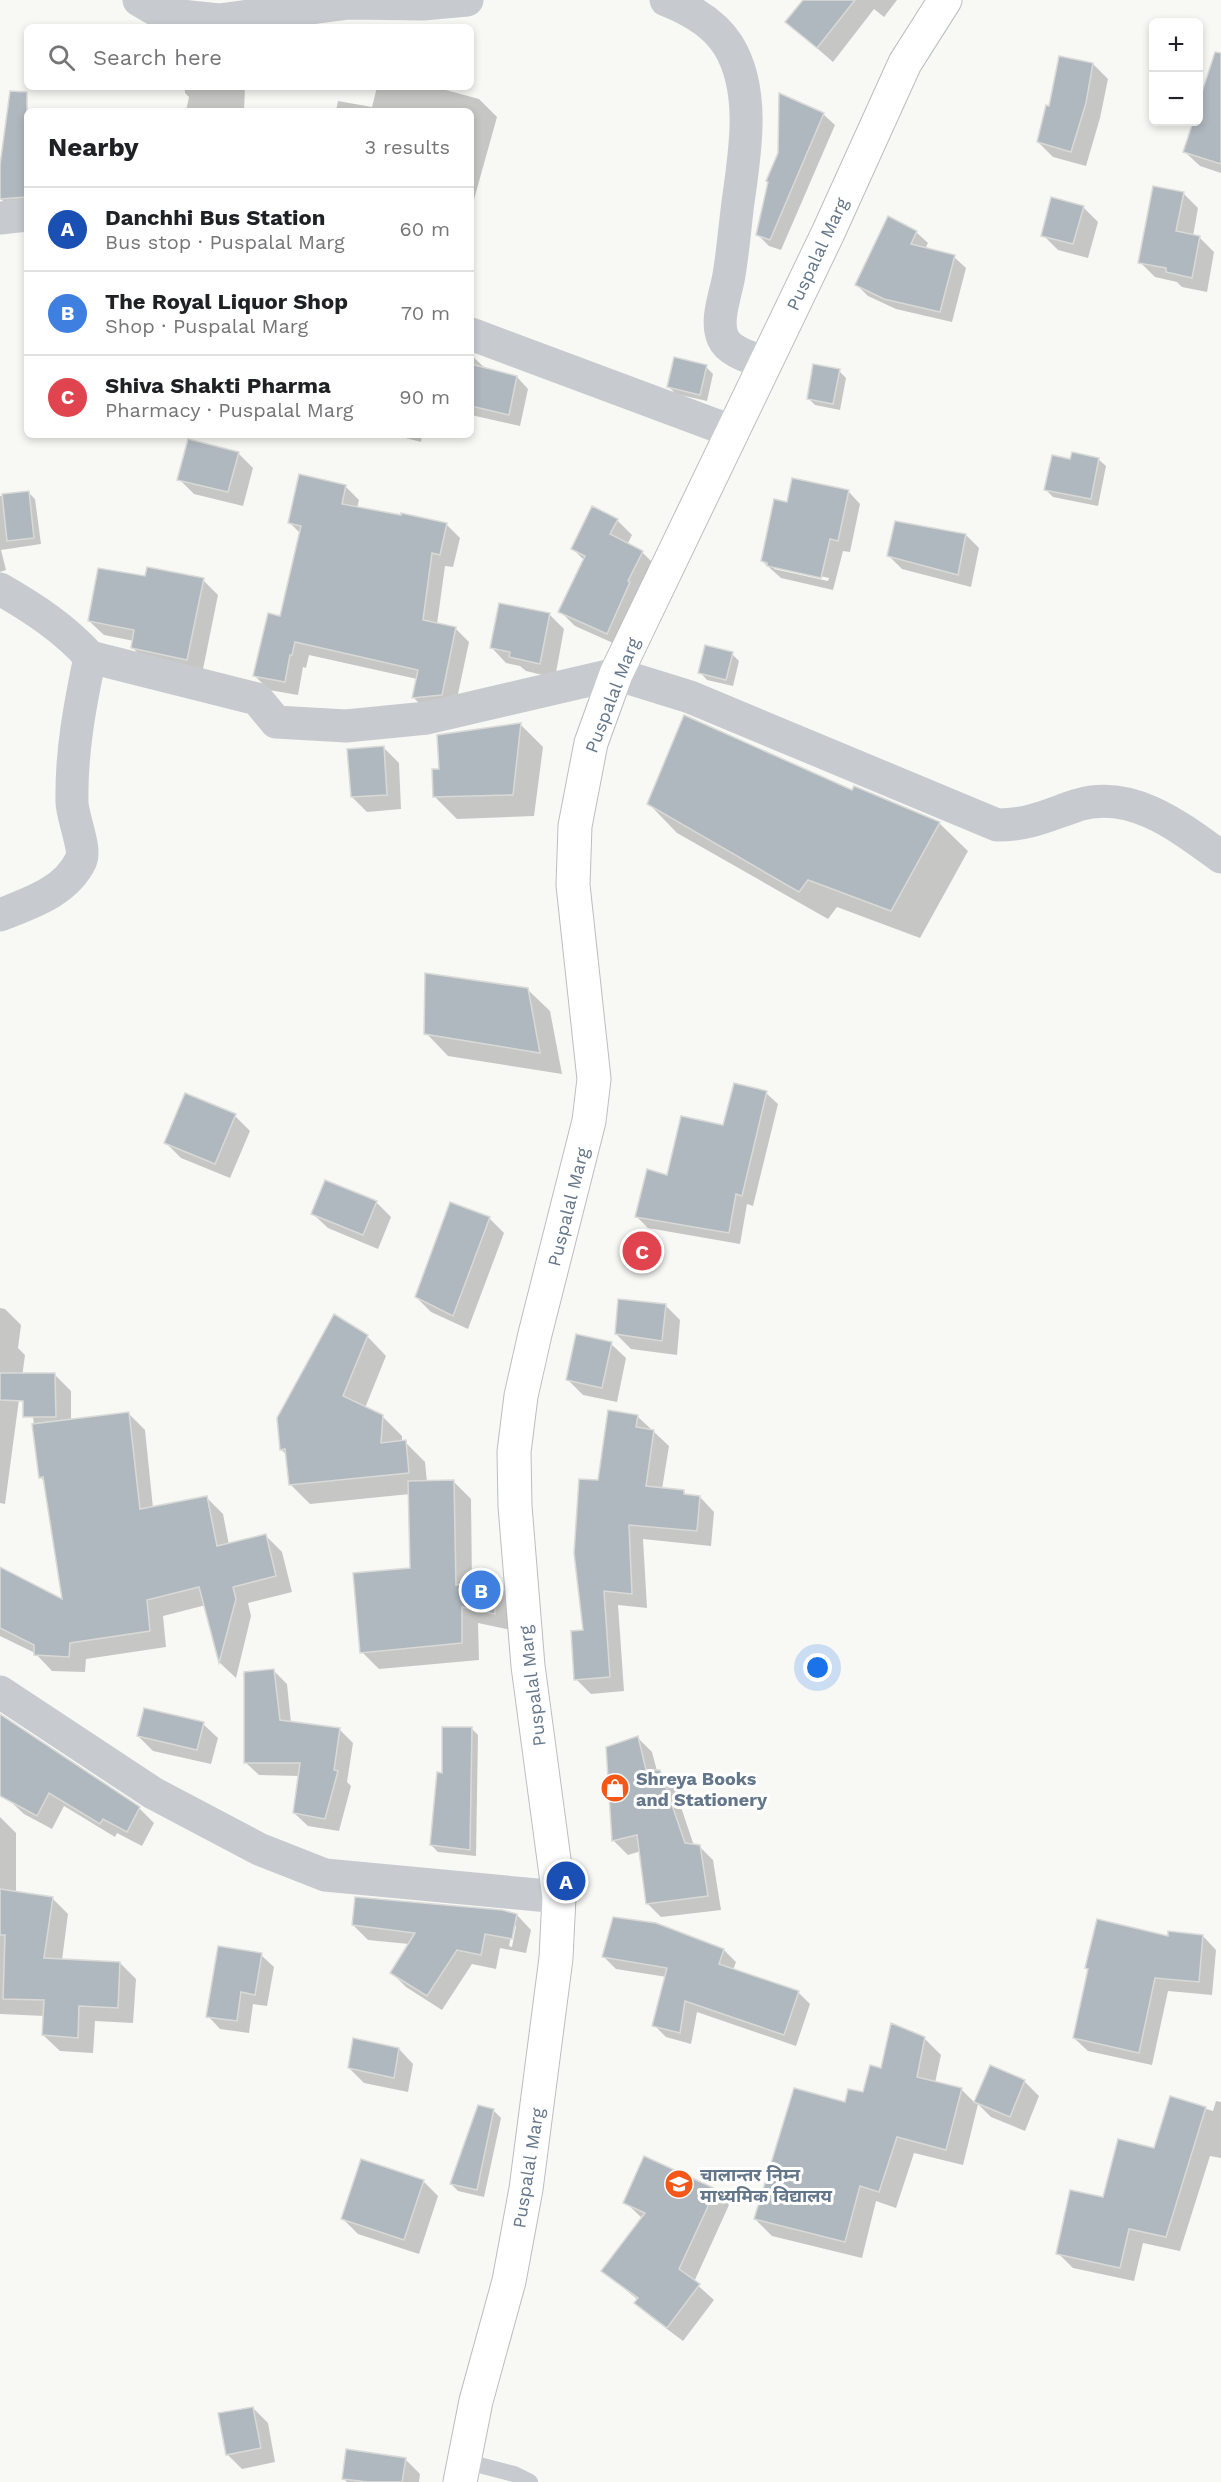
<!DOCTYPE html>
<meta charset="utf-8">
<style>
body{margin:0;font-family:"Work Sans","Noto Sans Devanagari",sans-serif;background:#f2f2f2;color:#202124}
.controls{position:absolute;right:18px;top:18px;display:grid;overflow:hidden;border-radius:9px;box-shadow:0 3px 9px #0003}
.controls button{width:54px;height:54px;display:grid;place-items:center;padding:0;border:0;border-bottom:2px solid #e0e0e0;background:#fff;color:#202124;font:30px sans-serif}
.you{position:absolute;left:818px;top:1668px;width:21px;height:21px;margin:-15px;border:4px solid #fff;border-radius:50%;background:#1a73e8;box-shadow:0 0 0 9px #1a73e833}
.badge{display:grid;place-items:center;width:39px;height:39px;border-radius:50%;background:#111827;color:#fff;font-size:20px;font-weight:700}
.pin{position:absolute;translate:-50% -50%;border:3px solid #fff;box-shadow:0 2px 6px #0006}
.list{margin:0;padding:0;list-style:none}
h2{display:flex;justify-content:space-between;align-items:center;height:78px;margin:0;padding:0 24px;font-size:26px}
h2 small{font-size:20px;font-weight:400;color:#757577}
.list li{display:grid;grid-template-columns:39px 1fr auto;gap:18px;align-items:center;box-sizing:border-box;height:84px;padding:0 24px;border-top:2px solid #e0e0e0}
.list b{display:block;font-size:22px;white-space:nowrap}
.list p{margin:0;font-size:20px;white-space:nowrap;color:#757577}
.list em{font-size:20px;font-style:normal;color:#757577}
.icon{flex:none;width:33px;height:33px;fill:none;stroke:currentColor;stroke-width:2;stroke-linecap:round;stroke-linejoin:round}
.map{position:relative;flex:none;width:1221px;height:2482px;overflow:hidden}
.search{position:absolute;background:#fff;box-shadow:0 3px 9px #0003;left:24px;top:24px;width:450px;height:66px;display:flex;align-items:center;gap:15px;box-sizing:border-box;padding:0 21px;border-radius:9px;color:#757577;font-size:22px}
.panel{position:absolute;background:#fff;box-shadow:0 3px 9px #0003;left:24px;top:108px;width:450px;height:330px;border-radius:9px}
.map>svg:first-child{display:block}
.shadow{fill:#0003;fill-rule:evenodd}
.building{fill:#b0b8bf;stroke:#d9dad7;stroke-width:1.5}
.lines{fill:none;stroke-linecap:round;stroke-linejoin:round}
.primary-casing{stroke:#babec2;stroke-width:35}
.lane{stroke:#c7cbcf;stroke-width:16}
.street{stroke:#c7cbcf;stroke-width:33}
.primary{stroke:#fff;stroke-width:33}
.labels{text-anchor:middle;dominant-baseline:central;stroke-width:6;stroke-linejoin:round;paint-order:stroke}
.street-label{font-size:18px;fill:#647689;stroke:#fff}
.poi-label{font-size:18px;font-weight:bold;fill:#647689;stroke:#fff;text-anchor:start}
</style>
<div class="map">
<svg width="1221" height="2482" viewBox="0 0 1221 2482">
<rect width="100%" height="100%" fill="#f8f8f5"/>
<!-- shadow -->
<g class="shadow">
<path d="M 805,0 L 897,0 L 884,17 L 874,9 L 833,62 L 787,22 Z"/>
<path d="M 1093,64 L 1108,79 L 1100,118 L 1086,166 L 1053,157 L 1038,142 L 1050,107 Z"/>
<path d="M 185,87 L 245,87 L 244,111 L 186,111 L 189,97 L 185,93 Z"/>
<path d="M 377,87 L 435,87 L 479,99 L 497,117 L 473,203 L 471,202 L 471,111 L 336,111 L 338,101 L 372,107 Z"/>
<path d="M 1221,95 L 1221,173 L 1200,166 L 1185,152 L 1194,122 L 1198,122 Z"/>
<path d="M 823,114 L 835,125 L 781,250 L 769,246 L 758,235 Z"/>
<path d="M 27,119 L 27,208 L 12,210 L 1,199 L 0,176 Z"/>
<path d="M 1183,193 L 1198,208 L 1193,236 L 1199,237 L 1214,252 L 1207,292 L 1182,287 L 1177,282 L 1155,277 L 1140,262 Z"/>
<path d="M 1083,207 L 1098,222 L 1088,258 L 1058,250 L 1043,235 Z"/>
<path d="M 916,232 L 928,243 L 925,249 L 954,257 L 966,268 L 952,322 L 896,309 L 868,296 L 857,285 Z"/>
<path d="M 471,355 L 485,368 L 517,377 L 528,389 L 520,426 L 471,415 Z"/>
<path d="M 706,367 L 713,374 L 707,401 L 676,394 L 669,387 Z"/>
<path d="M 839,371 L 846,378 L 840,410 L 815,405 L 808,398 Z"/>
<path d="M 394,435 L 422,435 L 421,442 Z"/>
<path d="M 238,453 L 253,468 L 243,506 L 194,494 L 179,479 Z"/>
<path d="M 1098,459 L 1106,466 L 1098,506 L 1053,497 L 1046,490 L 1072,460 Z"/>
<path d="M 345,486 L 359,500 L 357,508 L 446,524 L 460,538 L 453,567 L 445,566 L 437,624 L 455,628 L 469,642 L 455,708 L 427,711 L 413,697 L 417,679 L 309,655 L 306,668 L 303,667 L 298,695 L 269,690 L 255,676 L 282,617 L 301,534 L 290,523 Z"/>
<path d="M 848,491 L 860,504 L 850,552 L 843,551 L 833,590 L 781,578 L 762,561 L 788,504 ZM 774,566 L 829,578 L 828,581 L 774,569 Z"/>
<path d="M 28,492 L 35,499 L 41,544 L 1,550 L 6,570 L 0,572 L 0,496 Z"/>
<path d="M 617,520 L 632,535 L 627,545 L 642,552 L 657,567 L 622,647 L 575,626 L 560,611 L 584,560 L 573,549 Z"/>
<path d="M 966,535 L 979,548 L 971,587 L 902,569 L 889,556 Z"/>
<path d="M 146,578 L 203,580 L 218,595 L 202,674 L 147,662 L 132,647 L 134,641 L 104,635 L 89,621 Z"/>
<path d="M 550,615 L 564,629 L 555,678 L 526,671 L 520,666 L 506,663 L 492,648 Z"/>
<path d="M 732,654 L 739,661 L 733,686 L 707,680 L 700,672 Z"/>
<path d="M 521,725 L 543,747 L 534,816 L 457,819 L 435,797 L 441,770 L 438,736 Z"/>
<path d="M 384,748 L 399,763 L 401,809 L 367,812 L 352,797 Z"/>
<path d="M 853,792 L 939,823 L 968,851 L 920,938 L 837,907 L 828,919 L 677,833 L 649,804 Z"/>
<path d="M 527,989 L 550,1011 L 562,1074 L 448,1056 L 426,1033 Z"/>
<path d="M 766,1093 L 778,1104 L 753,1206 L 747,1204 L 740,1244 L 648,1228 L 636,1216 L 668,1177 Z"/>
<path d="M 235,1116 L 250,1131 L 230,1178 L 181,1158 L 166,1143 Z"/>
<path d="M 376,1202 L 391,1217 L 378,1249 L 328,1228 L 313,1214 Z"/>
<path d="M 489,1218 L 504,1233 L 468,1329 L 431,1312 L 416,1297 Z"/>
<path d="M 665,1305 L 680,1320 L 677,1355 L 631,1349 L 616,1334 Z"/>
<path d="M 0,1308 L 5,1309 L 21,1325 L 18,1348 L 25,1355 L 5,1504 L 0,1503 Z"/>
<path d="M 367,1336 L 386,1356 L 365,1408 L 382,1416 L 402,1436 L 402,1442 L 405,1442 L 425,1462 L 427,1482 L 454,1482 L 471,1499 L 472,1584 L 494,1580 L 510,1596 L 511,1630 L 478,1623 L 479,1660 L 379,1669 L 362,1652 L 412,1569 L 410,1494 L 310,1504 L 290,1484 L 287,1456 L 281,1449 Z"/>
<path d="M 611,1344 L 626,1358 L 617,1402 L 583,1395 L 568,1380 Z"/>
<path d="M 28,1374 L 54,1374 L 71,1391 L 71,1420 L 128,1413 L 145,1430 L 153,1508 L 206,1497 L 223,1514 L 229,1545 L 265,1535 L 282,1552 L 292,1592 L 248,1603 L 251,1616 L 236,1678 L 220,1663 L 206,1605 L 163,1616 L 166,1647 L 86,1659 L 85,1672 L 52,1671 L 35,1653 L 0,1636 L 0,1568 L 64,1602 L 46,1483 L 40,1477 Z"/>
<path d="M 637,1416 L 669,1446 L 662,1489 L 684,1492 L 688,1496 L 700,1497 L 714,1512 L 711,1546 L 643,1539 L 647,1608 L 618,1605 L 624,1691 L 591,1694 L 576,1679 L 585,1631 L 599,1482 Z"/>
<path d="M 273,1670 L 287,1684 L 291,1723 L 339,1729 L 353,1743 L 347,1782 L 351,1786 L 339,1831 L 308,1826 L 294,1813 L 299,1776 L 259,1775 L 245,1762 Z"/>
<path d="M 0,1717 L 139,1808 L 154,1823 L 142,1846 L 117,1833 L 115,1837 L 64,1806 L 52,1829 L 24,1814 L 9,1800 L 0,1762 Z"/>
<path d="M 203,1724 L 218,1738 L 211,1764 L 153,1751 L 138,1736 Z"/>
<path d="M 471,1728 L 478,1735 L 476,1856 L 438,1852 L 431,1845 L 444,1774 Z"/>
<path d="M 638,1738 L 652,1752 L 657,1771 L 659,1771 L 674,1786 L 694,1846 L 699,1846 L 713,1860 L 721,1910 L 661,1917 L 647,1903 L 641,1851 L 628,1855 L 614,1841 L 607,1748 Z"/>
<path d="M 0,1817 L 16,1833 L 16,1893 L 52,1898 L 68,1914 L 62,1960 L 120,1963 L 136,1979 L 133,2023 L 95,2021 L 93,2053 L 60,2051 L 43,2035 L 45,2016 L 0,2014 Z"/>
<path d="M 517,1915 L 531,1930 L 526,1953 L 500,1948 L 496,1969 L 472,1964 L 442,2010 L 406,1987 L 391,1972 L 409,1944 L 368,1940 L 353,1925 ZM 513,1926 L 516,1926 L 512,1947 L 509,1946 Z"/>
<path d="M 656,1925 L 724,1950 L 736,1962 L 733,1970 L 798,1992 L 810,2004 L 796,2046 L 697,2012 L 691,2044 L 666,2037 L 654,2025 L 667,1977 L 616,1969 L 604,1957 Z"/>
<path d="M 1203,1936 L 1216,1950 L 1212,1995 L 1168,1991 L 1152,2065 L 1088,2051 L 1074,2038 L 1169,1938 Z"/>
<path d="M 261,1955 L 274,1967 L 267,2006 L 253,2004 L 249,2033 L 220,2029 L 208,2016 Z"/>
<path d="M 924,2038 L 941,2055 L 935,2083 L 961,2089 L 975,2103 L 990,2067 L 1024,2081 L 1039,2096 L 1025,2131 L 991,2117 L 978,2104 L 963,2165 L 914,2153 L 896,2208 L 876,2201 L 862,2258 L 772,2236 L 755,2219 L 846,2103 L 864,2094 L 883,2070 Z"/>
<path d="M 399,2049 L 413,2064 L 408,2092 L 364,2083 L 349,2068 Z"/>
<path d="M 1171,2098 L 1213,2111 L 1216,2101 L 1221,2102 L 1221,2158 L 1210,2156 L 1180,2251 L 1143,2243 L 1134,2281 L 1073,2268 L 1058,2253 L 1104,2198 L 1155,2150 Z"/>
<path d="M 494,2111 L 501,2118 L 484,2197 L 458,2191 L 451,2184 Z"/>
<path d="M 423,2181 L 438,2196 L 419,2254 L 358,2234 L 343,2219 Z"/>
<path d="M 715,2190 L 729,2205 L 694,2282 L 714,2300 L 683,2341 L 651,2317 L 636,2302 L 638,2300 L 603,2271 L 642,2218 L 625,2202 Z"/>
<path d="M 253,2408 L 268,2423 L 275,2462 L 242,2469 L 227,2454 Z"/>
<path d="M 405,2459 L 420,2474 L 419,2482 L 347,2482 L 343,2478 Z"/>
</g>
<!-- building -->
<g class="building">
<path d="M 803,0 L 855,0 L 817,48 L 785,22 Z"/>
<path d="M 1215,52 L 1221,53 L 1221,164 L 1183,152 L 1193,122 L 1198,122 L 1198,104 Z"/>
<path d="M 1059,56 L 1093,63 L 1086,103 L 1071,152 L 1037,142 L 1046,105 L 1049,106 Z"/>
<path d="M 10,91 L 27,92 L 27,197 L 0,199 L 0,165 Z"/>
<path d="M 779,93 L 824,113 L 770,240 L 756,235 L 768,182 L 766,181 L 778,153 Z"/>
<path d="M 1153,186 L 1184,192 L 1176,231 L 1200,236 L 1192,278 L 1166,272 L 1166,268 L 1138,263 Z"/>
<path d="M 1051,197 L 1084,206 L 1073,244 L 1041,236 Z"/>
<path d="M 888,216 L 917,231 L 911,244 L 955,255 L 940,312 L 884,299 L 855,285 Z"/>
<path d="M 674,357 L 707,365 L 700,395 L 667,387 Z"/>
<path d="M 471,364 L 517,376 L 509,415 L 471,406 Z"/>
<path d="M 813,364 L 840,369 L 833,404 L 807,399 Z"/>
<path d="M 188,439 L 239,452 L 228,492 L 177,480 Z"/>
<path d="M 1072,452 L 1099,458 L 1091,499 L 1044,490 L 1052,455 L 1070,459 Z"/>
<path d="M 299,474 L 346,485 L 342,504 L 401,515 L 401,513 L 447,523 L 440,555 L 432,553 L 423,620 L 456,627 L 442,695 L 412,698 L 418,670 L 295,642 L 292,655 L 290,655 L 285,682 L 253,676 L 268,613 L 280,616 L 301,526 L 288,523 Z"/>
<path d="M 792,478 L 849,490 L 838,541 L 830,539 L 821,578 L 767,566 L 767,563 L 761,561 L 774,499 L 787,502 Z"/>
<path d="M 29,491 L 34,538 L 7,541 L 2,494 Z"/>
<path d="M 592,506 L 618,519 L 610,534 L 643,551 L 628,581 L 630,582 L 607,634 L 558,612 L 585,556 L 571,549 Z"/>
<path d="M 895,521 L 966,534 L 958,575 L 887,556 Z"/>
<path d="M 147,567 L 204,578 L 187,660 L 131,648 L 134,630 L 88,621 L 98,568 L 145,576 Z"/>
<path d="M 499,603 L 550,613 L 540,664 L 509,657 L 510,652 L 490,648 Z"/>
<path d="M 705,645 L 733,652 L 726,680 L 698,673 Z"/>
<path d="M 684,715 L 852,790 L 854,786 L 940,822 L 891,911 L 808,880 L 799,892 L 647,804 Z"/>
<path d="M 521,723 L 513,795 L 433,797 L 432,769 L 439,769 L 437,735 Z"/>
<path d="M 384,746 L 387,795 L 351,797 L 347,749 Z"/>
<path d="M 425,973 L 528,988 L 540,1053 L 424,1034 Z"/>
<path d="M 734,1083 L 767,1091 L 742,1196 L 736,1194 L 729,1233 L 635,1217 L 647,1169 L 667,1175 L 681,1116 L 723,1125 Z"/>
<path d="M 185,1093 L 236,1114 L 215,1164 L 164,1143 Z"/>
<path d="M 325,1180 L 377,1201 L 363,1235 L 311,1214 Z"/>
<path d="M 450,1202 L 490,1217 L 453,1316 L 415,1297 Z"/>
<path d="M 618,1299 L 666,1304 L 662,1341 L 615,1334 Z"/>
<path d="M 334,1314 L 368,1335 L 343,1396 L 383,1415 L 381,1443 L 406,1440 L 409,1473 L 289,1485 L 285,1449 L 280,1450 L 277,1418 Z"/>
<path d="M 576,1334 L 612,1342 L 602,1388 L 566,1380 Z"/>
<path d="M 0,1373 L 55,1373 L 56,1417 L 23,1417 L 23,1401 L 0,1400 Z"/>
<path d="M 608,1410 L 638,1415 L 636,1427 L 654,1430 L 646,1486 L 684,1490 L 684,1494 L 700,1496 L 697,1531 L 629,1525 L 632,1594 L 604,1591 L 610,1677 L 574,1680 L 571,1631 L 583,1630 L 574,1553 L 579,1479 L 598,1480 Z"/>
<path d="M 129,1412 L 140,1509 L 207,1496 L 217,1546 L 266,1534 L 276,1576 L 233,1587 L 236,1599 L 219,1663 L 199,1587 L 147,1600 L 150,1631 L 70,1643 L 69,1657 L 34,1655 L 34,1645 L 0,1628 L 0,1567 L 62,1599 L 43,1477 L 39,1478 L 32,1424 Z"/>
<path d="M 454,1480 L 456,1585 L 494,1578 L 495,1614 L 462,1607 L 462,1643 L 360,1653 L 353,1573 L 410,1568 L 408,1481 Z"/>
<path d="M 274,1669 L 280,1720 L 340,1728 L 334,1770 L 338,1771 L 325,1819 L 293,1813 L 300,1763 L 244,1763 L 244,1672 Z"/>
<path d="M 144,1708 L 204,1722 L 197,1750 L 137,1736 Z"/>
<path d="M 0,1714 L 140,1807 L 127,1832 L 103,1819 L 100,1824 L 49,1793 L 37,1816 L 0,1796 Z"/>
<path d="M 442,1727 L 472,1727 L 470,1850 L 430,1845 L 437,1772 L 442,1773 Z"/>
<path d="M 638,1736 L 646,1770 L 660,1770 L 685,1843 L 700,1845 L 708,1896 L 646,1904 L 637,1835 L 612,1841 L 606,1747 Z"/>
<path d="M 0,1889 L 53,1897 L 44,1958 L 120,1962 L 118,2008 L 79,2006 L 78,2038 L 42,2035 L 44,2000 L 3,1999 L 5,1935 L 0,1935 Z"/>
<path d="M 355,1897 L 502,1910 L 517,1914 L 512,1939 L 485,1934 L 481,1955 L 457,1950 L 427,1996 L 390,1973 L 415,1933 L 352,1925 Z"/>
<path d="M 613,1917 L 656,1923 L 724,1949 L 719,1964 L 799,1991 L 784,2035 L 685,2001 L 680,2033 L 652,2026 L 667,1968 L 602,1957 Z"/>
<path d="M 1097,1919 L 1168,1936 L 1168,1931 L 1203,1935 L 1199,1982 L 1155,1978 L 1139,2053 L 1073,2038 L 1088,1969 L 1085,1968 Z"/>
<path d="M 218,1946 L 262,1953 L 255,1995 L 241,1992 L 237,2021 L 206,2017 Z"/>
<path d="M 891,2023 L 925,2037 L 917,2077 L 962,2088 L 946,2150 L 897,2137 L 879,2192 L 860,2186 L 845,2242 L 754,2219 L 794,2088 L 845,2102 L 848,2089 L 863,2092 L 870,2065 L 881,2068 Z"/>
<path d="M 353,2038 L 399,2048 L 394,2078 L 348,2068 Z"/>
<path d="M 990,2065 L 1025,2080 L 1010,2117 L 974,2102 Z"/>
<path d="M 1170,2096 L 1206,2107 L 1166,2237 L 1129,2229 L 1120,2268 L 1056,2254 L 1070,2190 L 1103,2197 L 1118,2139 L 1154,2148 Z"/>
<path d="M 478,2105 L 494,2109 L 477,2190 L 450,2184 Z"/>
<path d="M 644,2156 L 716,2189 L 679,2269 L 700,2284 L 667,2328 L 634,2303 L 638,2298 L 601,2271 L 645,2213 L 623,2203 Z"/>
<path d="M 361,2159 L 424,2180 L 404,2240 L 341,2219 Z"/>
<path d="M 253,2407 L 261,2448 L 226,2455 L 218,2413 Z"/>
<path d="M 346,2449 L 406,2458 L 402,2482 L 368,2482 L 342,2479 Z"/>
</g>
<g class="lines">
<!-- primary casing -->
<g class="primary-casing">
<path id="primary" d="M 460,2482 L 476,2401 L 509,2281 L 526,2189 L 556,1958 L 559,1897 L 528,1666 L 515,1506 L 514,1452 L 521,1396 L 535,1334 L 589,1121 L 594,1079 L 573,885 L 575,826 L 591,743 L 616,674 L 828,233 L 905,63 L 945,0"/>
</g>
<!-- lane -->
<path class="lane" d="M 464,2461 L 514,2474 L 530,2482"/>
<!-- street -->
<g class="street">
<path d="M 139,0 L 163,14 L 219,20 L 349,3 L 423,4 L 467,0"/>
<path d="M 666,0 C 689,9 714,23 728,45 C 756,90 745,153 738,202 C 735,226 733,251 729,275 C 726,294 715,320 723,338 C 729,352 752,358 765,363"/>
<path d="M 0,218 L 27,215"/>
<path d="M 471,334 L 731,431"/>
<path d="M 0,589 C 33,608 64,628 90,657 L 257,699 L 276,722 L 346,726 L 427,718 L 616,674 L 690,697 L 997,825 C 1030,825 1048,815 1078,805 C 1132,789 1180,827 1221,857"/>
<path d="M 0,915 C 30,903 66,892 81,860 C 86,848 72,816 72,802 C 71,752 80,705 90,657"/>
<path d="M 0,1692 L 153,1793 L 259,1849 L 325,1875 L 559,1897"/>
</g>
<!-- primary -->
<use href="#primary" class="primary"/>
</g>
<!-- icons -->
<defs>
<g id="shop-disc" transform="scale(1.5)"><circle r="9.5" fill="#f45718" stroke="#fff"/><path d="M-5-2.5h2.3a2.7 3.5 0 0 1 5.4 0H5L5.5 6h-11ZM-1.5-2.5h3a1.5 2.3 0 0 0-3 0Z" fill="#fff"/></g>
<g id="school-disc" transform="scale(1.5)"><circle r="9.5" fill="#f45718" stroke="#fff"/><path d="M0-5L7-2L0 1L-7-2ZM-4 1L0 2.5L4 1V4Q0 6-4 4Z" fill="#fff"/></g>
</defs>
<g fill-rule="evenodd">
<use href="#shop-disc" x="615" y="1788"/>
<use href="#school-disc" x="679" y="2184"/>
</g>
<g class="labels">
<!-- street labels -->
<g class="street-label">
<text transform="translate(817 254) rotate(-65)">Puspalal Marg</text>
<text transform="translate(612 695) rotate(-69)">Puspalal Marg</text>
<text transform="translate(568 1207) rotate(-76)">Puspalal Marg</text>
<text transform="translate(532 1686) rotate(-97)">Puspalal Marg</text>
<text transform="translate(528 2168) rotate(-81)">Puspalal Marg</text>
</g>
<!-- poi labels -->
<g class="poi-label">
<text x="636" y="1778">Shreya Books<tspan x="636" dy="21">and Stationery</tspan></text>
<text x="700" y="2174">चालान्तर निम्न<tspan x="700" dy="21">माध्यमिक विद्यालय</tspan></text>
</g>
</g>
</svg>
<div class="controls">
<button>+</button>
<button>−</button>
</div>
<div class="you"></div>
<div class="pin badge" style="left:566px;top:1881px;background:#1a4fb4">A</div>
<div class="pin badge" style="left:481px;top:1590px;background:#3f7fe0">B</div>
<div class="pin badge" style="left:642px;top:1251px;background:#e0444e">C</div>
<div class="search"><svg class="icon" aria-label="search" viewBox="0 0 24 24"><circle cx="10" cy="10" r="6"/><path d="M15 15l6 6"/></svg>Search here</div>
<section class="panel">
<h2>Nearby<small>3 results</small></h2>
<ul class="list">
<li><span class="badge" style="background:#1a4fb4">A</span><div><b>Danchhi Bus Station</b><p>Bus stop · Puspalal Marg</p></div><em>60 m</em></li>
<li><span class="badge" style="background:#3f7fe0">B</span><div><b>The Royal Liquor Shop</b><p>Shop · Puspalal Marg</p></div><em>70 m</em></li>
<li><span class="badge" style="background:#e0444e">C</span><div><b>Shiva Shakti Pharma</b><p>Pharmacy · Puspalal Marg</p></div><em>90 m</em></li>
</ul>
</section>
</div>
